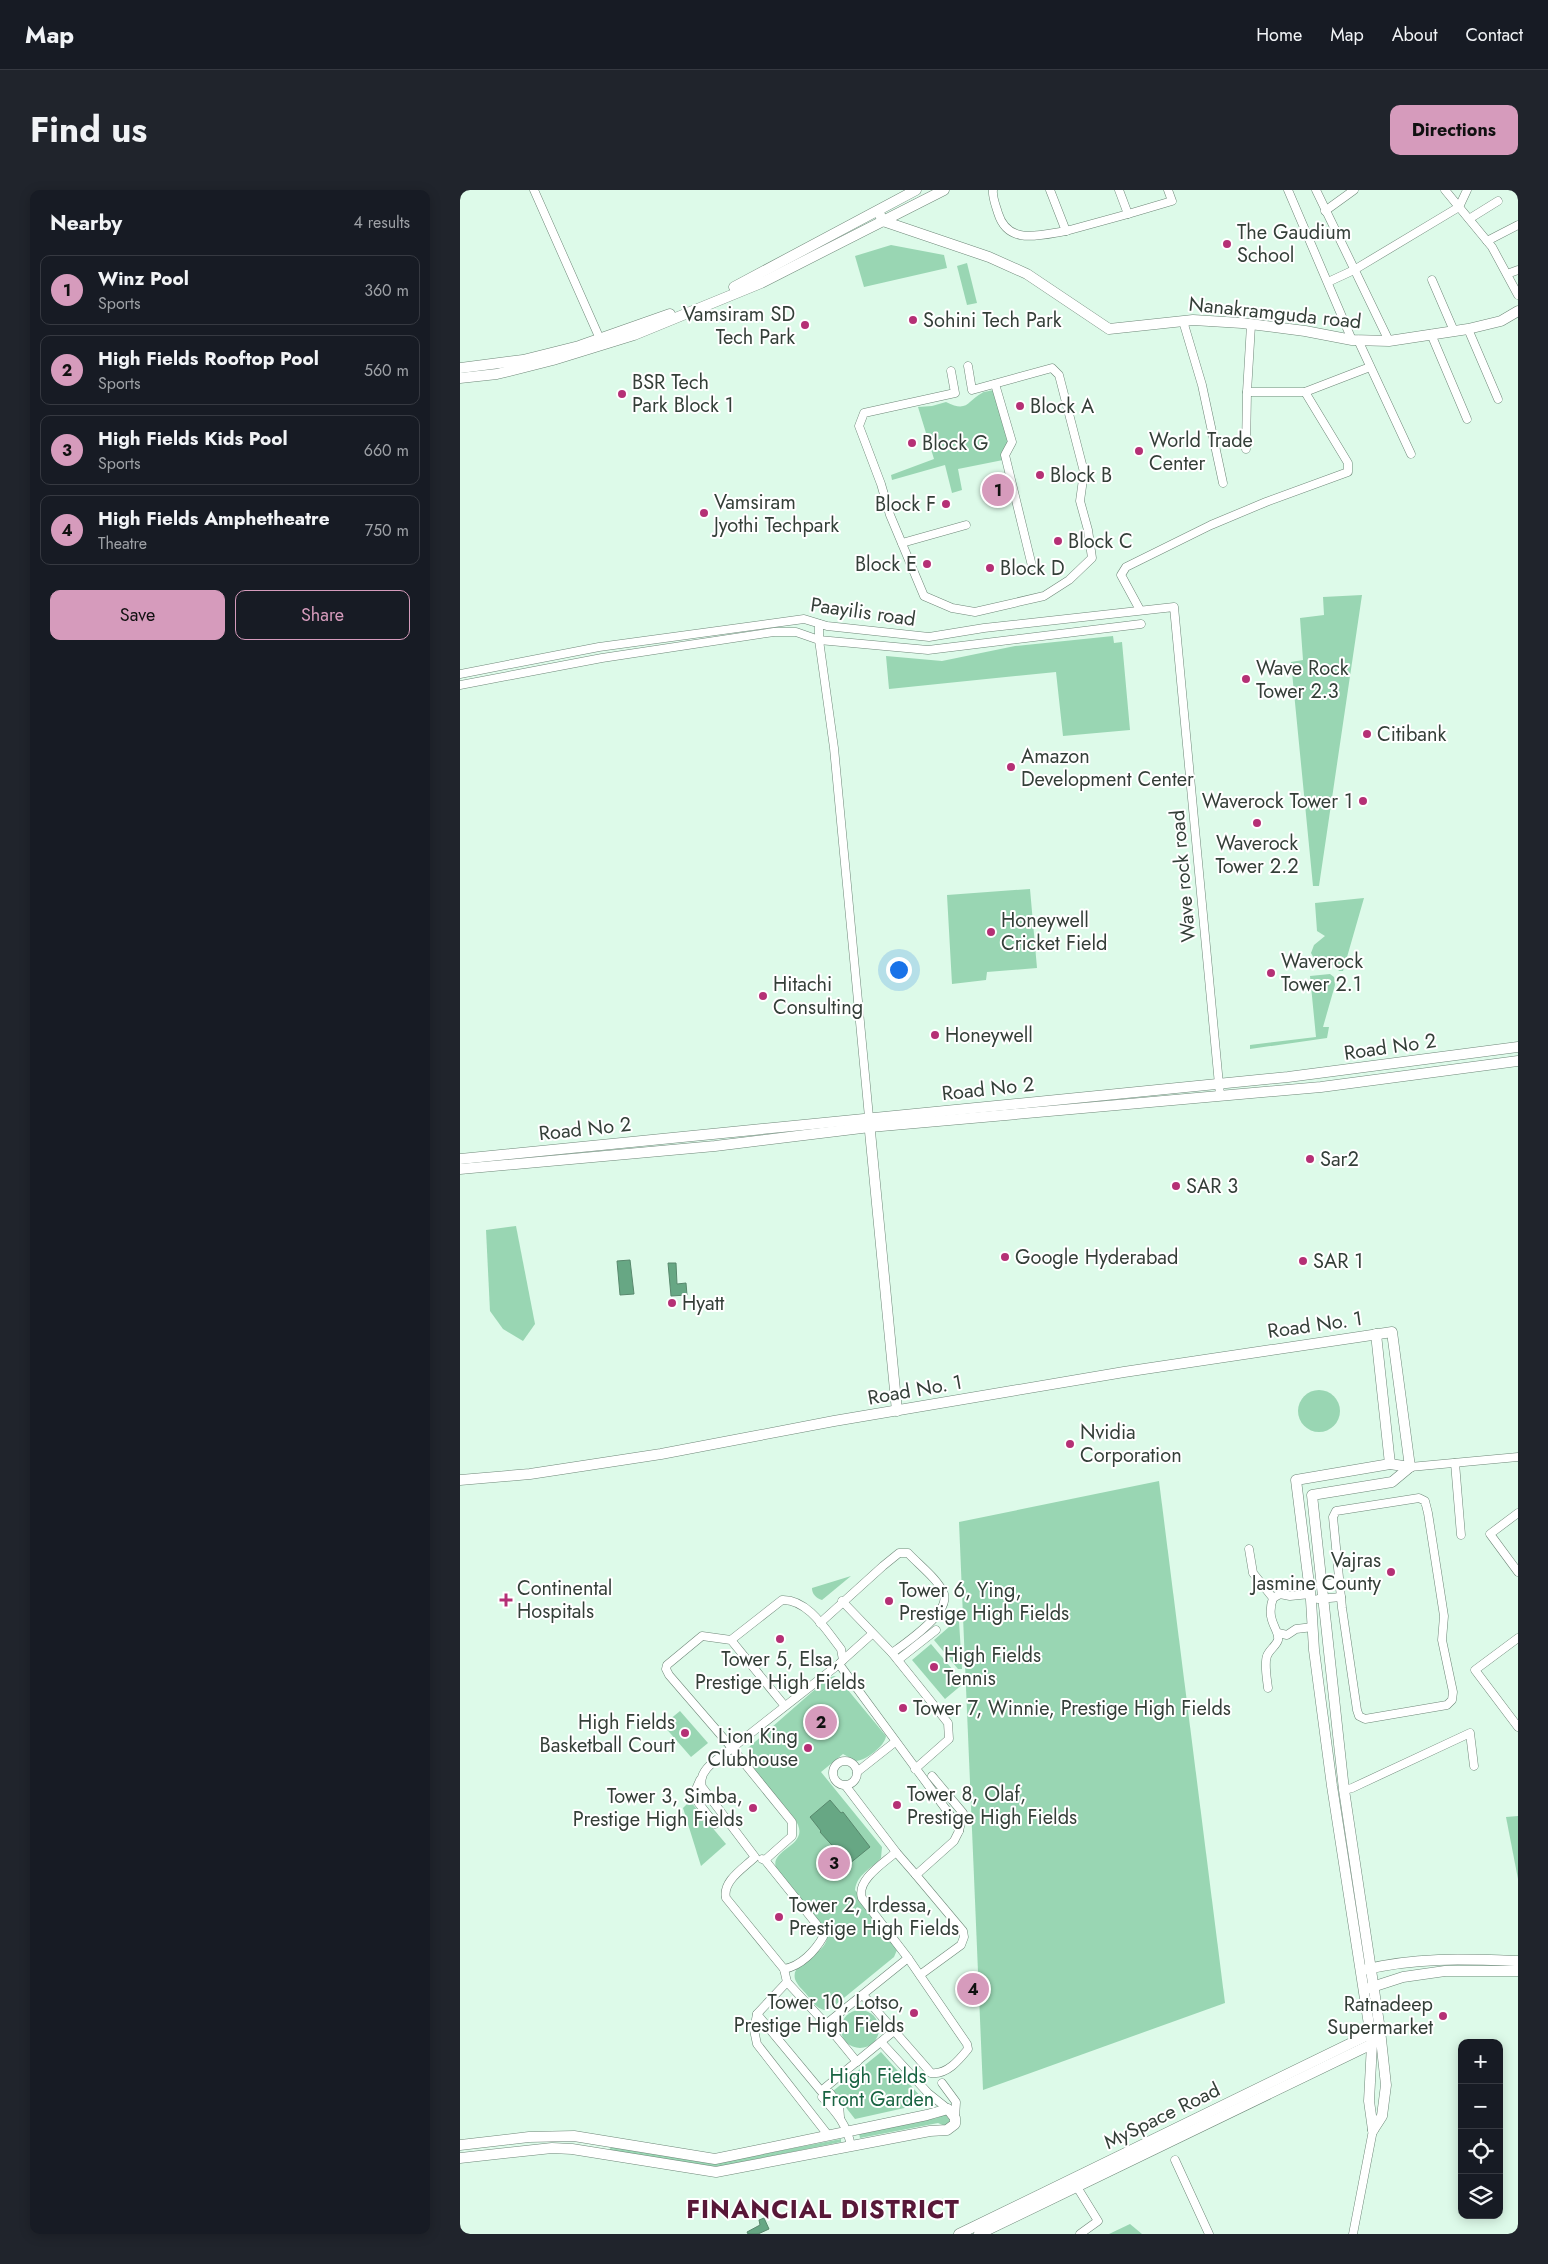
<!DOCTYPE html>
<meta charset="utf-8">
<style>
body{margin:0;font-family:Jost,sans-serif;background:#20242c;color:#f1f3f6}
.controls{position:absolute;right:15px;bottom:15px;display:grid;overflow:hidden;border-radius:10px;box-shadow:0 2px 12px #0003}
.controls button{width:45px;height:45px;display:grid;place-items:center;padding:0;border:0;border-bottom:1px solid #363941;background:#171b24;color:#f1f3f6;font:25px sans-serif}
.you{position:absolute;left:438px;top:779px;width:18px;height:18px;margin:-12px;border:4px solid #fff;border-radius:50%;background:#1a73e8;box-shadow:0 0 0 8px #1a73e833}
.badge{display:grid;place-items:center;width:32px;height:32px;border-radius:50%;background:#d69bbc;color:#111;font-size:16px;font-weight:700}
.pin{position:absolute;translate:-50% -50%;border:2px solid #fff;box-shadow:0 1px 5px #0006}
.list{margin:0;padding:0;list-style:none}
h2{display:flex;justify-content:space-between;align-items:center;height:65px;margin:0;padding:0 20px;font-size:21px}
h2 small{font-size:16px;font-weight:400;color:#9ea1a6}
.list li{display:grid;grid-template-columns:32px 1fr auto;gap:15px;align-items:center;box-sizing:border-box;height:70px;margin:0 10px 10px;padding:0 10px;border:1px solid #363941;border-radius:10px}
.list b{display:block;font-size:19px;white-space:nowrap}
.list p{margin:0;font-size:16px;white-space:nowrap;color:#9ea1a6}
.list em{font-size:16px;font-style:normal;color:#9ea1a6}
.actions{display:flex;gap:10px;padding:15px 20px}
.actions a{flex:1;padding:11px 0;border:1px solid #d69bbc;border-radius:10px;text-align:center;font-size:18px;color:#d69bbc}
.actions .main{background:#d69bbc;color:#111}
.icon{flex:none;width:28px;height:28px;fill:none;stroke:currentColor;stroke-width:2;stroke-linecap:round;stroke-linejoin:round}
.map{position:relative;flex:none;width:1058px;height:2044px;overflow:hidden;border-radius:10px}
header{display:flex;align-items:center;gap:30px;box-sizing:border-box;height:70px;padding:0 25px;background:#171b24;border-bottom:1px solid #363941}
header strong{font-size:24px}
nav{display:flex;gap:28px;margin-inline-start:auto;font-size:18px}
.intro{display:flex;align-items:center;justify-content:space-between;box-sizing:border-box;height:120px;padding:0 30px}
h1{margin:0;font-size:35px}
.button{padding:12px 22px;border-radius:10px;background:#d69bbc;color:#111;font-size:18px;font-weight:700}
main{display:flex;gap:30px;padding:0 30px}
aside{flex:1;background:#171b24;border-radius:10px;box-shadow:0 2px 12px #0003}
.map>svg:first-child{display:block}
.green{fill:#99d6b3}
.water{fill:#67a784;stroke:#58886d}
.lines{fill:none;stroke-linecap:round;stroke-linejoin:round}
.street-casing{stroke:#6e8778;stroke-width:9}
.secondary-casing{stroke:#6e8778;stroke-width:11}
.street{stroke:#fff;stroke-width:8}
.secondary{stroke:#fff;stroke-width:10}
.poi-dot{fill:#b53075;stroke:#fff;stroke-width:2}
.labels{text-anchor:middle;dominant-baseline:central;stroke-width:4;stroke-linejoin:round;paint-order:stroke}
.poi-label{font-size:20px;fill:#343f38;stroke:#fff;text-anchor:start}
.street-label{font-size:20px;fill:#343f38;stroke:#fff}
.park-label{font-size:20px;fill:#196442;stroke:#fff}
.district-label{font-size:25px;font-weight:bold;letter-spacing:1px;fill:#581838;stroke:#fff}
</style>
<header>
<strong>Map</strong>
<nav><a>Home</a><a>Map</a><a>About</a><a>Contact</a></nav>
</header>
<div class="intro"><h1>Find us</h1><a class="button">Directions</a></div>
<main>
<aside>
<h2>Nearby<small>4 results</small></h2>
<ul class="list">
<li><span class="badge">1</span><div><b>Winz Pool</b><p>Sports</p></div><em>360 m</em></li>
<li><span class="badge">2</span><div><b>High Fields Rooftop Pool</b><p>Sports</p></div><em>560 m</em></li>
<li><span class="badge">3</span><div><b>High Fields Kids Pool</b><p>Sports</p></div><em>660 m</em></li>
<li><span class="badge">4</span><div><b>High Fields Amphetheatre</b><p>Theatre</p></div><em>750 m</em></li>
</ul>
<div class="actions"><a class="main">Save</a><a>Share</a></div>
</aside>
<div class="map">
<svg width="1058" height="2044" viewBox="0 0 1058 2044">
<rect width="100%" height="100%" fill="#ddfae9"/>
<!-- green -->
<g class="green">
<path d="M 431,55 L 484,65 L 487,78 L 404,97 L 395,66 Z"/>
<path d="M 507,73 L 517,113 L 507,115 L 497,76 Z"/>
<path d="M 534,200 L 549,252 L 543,270 L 498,279 L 502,300 L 492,303 L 485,275 L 432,290 L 431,285 L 474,269 L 458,217 L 472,216 L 486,212 C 508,223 507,211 522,203 C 525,201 531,201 534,200 Z"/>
<path d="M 902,405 L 859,696 L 853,696 L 831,472 L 843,470 L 840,428 L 864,425 L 863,407 Z"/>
<path d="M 653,446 L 654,453 L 662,452 L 670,540 L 603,546 L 596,482 L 429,499 L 426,466 L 482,471 L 555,456 Z"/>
<path d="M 570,699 L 577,778 L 527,782 L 526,790 L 492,794 L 487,705 Z"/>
<path d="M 904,708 L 883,781 L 879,781 L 875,775 C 862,776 857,775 851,763 L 854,755 L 865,746 L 857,741 L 855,713 Z"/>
<path d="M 870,784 L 874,787 L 875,795 L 863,837 L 869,837 L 867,848 L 790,859 L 790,855 L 856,847 L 850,786 Z"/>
<path d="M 56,1036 L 75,1134 L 63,1151 L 43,1139 L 30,1121 L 26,1040 Z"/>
<circle cx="859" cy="1221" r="21"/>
<path d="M 699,1291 L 765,1813 L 523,1900 L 499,1332 Z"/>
<path d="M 391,1386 L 362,1410 C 356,1408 352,1404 352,1398 Z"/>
<path d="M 497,1430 L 499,1431 L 502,1479 L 498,1479 L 474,1450 Z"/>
<path d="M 471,1454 L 504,1493 L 485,1509 L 452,1470 Z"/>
<path d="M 374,1486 L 378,1488 L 426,1546 C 425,1556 405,1571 396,1571 L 383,1564 L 361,1582 L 422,1657 L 421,1668 C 411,1679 397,1684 395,1700 L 437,1754 L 437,1760 L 434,1767 L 374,1816 L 364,1820 C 356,1818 352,1811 347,1805 C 343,1800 337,1795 335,1789 C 330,1769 372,1766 367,1741 L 318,1682 C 303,1658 356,1658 334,1628 L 286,1570 L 288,1558 L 368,1488 Z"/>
<path d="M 220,1521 L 248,1553 L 231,1567 L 203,1535 Z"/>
<path d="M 230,1611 L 266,1654 L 241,1676 L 223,1618 Z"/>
<path d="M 1058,1626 L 1058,1689 L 1046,1627 Z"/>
<circle cx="400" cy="1839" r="19"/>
<path d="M 421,1862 L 461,1907 L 456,1912 L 458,1915 L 395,1929 L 373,1901 Z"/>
<path d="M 485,1924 L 490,1931 L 485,1936 L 478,1933 L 400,1948 L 399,1943 L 477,1928 Z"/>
<path d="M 381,1949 L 381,1952 L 257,1977 L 149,1961 L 151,1957 L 256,1973 Z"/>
<path d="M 670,2034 L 682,2044 L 649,2044 Z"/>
</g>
<!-- water -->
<g class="water">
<path d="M 535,288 L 540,290 L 540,299 L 547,308 L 545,312 L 541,311 L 537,313 L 531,306 L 534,299 L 532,292 Z"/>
<path d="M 170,1070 L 174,1104 L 160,1105 L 157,1071 Z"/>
<path d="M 208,1073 L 216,1073 L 217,1094 L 226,1093 L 227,1105 L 211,1106 Z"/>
<path d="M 365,1519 L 374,1530 L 355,1546 L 346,1535 Z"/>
<path d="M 370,1610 L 381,1623 L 383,1622 L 410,1657 L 389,1674 L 360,1642 L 361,1641 L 350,1627 Z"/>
<path d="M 374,1663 L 382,1673 L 371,1682 L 366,1677 L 367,1669 Z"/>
<path d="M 304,2028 L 309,2039 L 298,2044 L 288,2044 L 287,2042 L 300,2035 L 299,2030 Z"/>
</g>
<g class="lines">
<!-- street casing -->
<g class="street-casing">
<g id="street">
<path d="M 74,0 L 140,149"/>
<path d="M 533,0 C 532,7 536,16 538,23 C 548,56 580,45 606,41"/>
<path d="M 590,0 L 606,41 L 668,24 L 659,0"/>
<path d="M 828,0 L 892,150"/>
<path d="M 856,0 L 929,151"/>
<path d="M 985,0 L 1032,57 L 1058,105"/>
<path d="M 865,21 L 894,0"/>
<path d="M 668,24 L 712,11 L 708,0"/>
<path d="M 1009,29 L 1038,11"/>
<path d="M 1027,51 L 1058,35"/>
<path d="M 1047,84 L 1058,80"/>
<path d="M 972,90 L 994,141"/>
<path d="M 868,92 L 894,80 L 999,17 L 1007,0"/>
<path d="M 723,131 L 742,195 L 763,293"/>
<path d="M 791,135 L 787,202 L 845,202 L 910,177"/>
<path d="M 1008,139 L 1038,209"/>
<path d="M 971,144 L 1007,229"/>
<path d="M 898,150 L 951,264"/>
<path d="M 491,181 L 495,203 L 404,223 L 399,236 L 421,294 L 430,325 L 464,406 L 492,418 L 515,422 L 584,406 L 609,390 L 632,368 L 628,340 L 620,311 L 624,282 L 599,185 L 592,178 L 512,200 L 508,176"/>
<path d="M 535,194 L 552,252 L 545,265 L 572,376"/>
<path d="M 786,259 L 787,202"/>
<path d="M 442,353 L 506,335"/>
<path d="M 680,420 L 661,385 L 666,377 L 751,335 L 806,312 L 888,282 L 888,273 L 845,202"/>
<path d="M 359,434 L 359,450 L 374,558 L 409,927"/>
<path d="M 0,484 L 139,457 L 344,429 L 367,436 L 469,447 L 524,438 L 714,417 L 760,905"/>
<path d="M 0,495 L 142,468 L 314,442 L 336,442 L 359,450 L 468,460 L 681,434"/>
<path d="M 995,1273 L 1001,1345"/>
<path d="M 950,1277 L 1058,1267"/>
<path d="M 959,1308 L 965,1311 L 968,1323 L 984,1426 L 982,1450 L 993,1502 L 992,1510 L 987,1515 L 905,1529 L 899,1526 L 897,1520 L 882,1418 L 873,1327 L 876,1321 Z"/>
<path d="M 1058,1323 L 1030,1344 L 1058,1382"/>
<path d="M 789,1359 L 793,1383 L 813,1408 C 805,1432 820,1439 818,1450 C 816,1456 809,1460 807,1466 C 804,1474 807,1489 808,1498"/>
<path d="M 862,1395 L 879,1392"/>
<path d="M 813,1408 L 820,1404 L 830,1406 L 850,1404"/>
<path d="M 858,1409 L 881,1407"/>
<path d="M 382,1411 L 432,1463 L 465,1504 L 488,1533 L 489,1549 L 455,1579"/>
<path d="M 360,1433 L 423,1376 L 439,1363 L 448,1363 C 459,1375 478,1389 484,1404 C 490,1423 446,1453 432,1463"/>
<path d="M 818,1443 L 827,1445 L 836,1439 L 853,1437"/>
<path d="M 1058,1448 L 1015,1480 L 1058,1537"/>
<path d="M 271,1450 L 322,1410 C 348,1409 366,1440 381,1459 L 383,1470 L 379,1474 L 272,1558 L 332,1632 L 332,1646 L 305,1670"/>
<path d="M 383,1470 L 412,1444"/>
<path d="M 438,1470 L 476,1440"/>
<path d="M 379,1474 L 496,1633 L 499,1641 L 494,1651 L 456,1685 L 503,1741 L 504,1747 L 501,1755 L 460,1785"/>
<path d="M 324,1515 L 271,1450 L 242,1446 L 207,1475 L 206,1479 L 209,1485 L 272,1558 C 260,1568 237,1579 242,1597 L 295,1667 C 284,1678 262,1691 266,1708 L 324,1779 L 327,1792"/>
<circle cx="385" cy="1583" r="12"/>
<path d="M 397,1582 L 435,1552"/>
<path d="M 472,1586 L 503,1623 L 499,1641"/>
<path d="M 240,1590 L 233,1606 L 255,1634"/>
<path d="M 385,1595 L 436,1662 C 424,1673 396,1690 402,1708 L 448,1768 L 507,1854 L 508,1859 C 499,1870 487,1885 471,1883 L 403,1805"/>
<path d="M 884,1600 L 892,1598 L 1010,1543 L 1014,1576"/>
<path d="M 436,1662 L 456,1685"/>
<path d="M 302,1669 L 305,1670 L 362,1741 L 363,1747 C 355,1761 341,1776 324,1779"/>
<path d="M 297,1824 L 361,1901 L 434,1841"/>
<path d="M 366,1834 L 397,1872"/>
<path d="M 421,1852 L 468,1903 L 488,1919"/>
<path d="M 482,1893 L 496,1912 L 495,1928"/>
<path d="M 370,1903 L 379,1915 L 380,1927"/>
<path d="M 362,1907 C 377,1923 387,1935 391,1956"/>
<path d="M 368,1945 L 297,1854 L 294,1840 L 297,1824 L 327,1792 L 366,1834 L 448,1768"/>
<path d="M 715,1970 L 749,2044"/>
<path d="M 617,1997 L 638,2031 L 620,2044"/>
<path d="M 893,2044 L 913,1940"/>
</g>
</g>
<!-- secondary casing -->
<g class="secondary-casing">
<g id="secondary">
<path d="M 418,21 L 423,31 L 529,67 L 567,84 L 649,139 L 733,130 L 782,133 L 845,141 L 892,150 L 929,151 L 1008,139 L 1041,131 L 1058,121"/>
<path d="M 274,97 L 456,0"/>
<path d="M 0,178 L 63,170 L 119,156 L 210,124"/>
<path d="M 0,188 L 37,184 L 93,170 L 174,145 L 301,93 L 484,0"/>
<path d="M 409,931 L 437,1221"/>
<path d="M 0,969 L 828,887 L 1058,857"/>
<path d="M 0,979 L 255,956 L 410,937 L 861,897 L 1058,871"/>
<path d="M 916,1144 L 930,1274"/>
<path d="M 0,1290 L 70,1284 L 201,1264 L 374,1231 L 664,1182 L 932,1142 L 950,1277"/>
<path d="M 903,1780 C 956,1767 1003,1769 1058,1771"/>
<path d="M 906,1799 L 943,1787 L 985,1781 L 1058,1781"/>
<path d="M 913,1940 L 909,1911 L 912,1854 L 872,1596 L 854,1460 L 851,1410 L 836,1290 L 930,1274 L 950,1277"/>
<path d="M 913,1940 L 922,1926 L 926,1895 L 920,1840 L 884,1600 L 852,1305 L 932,1292 L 950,1277"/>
<path d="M 0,1955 L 69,1947 L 114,1946 L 255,1969 L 467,1925 L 488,1919 L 495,1928 L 495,1934 L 487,1940 L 470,1941 L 256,1982 L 112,1959 L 92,1958 L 0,1968"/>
<path d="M 499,2044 L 916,1841"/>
<path d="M 519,2044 L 916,1852"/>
</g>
</g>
<!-- street -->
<use href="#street" class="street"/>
<!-- secondary -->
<use href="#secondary" class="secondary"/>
</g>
<!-- markers -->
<g class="poi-dot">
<circle cx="767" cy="54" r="5"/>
<circle cx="453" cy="130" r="5"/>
<circle cx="345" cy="135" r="5"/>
<circle cx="162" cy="204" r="5"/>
<circle cx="560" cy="216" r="5"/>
<circle cx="452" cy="253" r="5"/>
<circle cx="679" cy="261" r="5"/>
<circle cx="580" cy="285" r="5"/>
<circle cx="486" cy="314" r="5"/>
<circle cx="244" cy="323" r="5"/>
<circle cx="598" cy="351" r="5"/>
<circle cx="467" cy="374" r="5"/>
<circle cx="530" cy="378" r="5"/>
<circle cx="786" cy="489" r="5"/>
<circle cx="907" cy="544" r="5"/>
<circle cx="551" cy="577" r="5"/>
<circle cx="903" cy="611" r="5"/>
<circle cx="797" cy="633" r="5"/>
<circle cx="531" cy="742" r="5"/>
<circle cx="811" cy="783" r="5"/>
<circle cx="303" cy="806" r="5"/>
<circle cx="475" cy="845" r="5"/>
<circle cx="850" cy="969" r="5"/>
<circle cx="716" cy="996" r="5"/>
<circle cx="545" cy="1067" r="5"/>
<circle cx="843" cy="1071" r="5"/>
<circle cx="212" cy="1113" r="5"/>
<circle cx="610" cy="1254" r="5"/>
<circle cx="931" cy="1382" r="5"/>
<path d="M43.5 1402.5h5v5h5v5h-5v5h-5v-5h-5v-5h5z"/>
<circle cx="429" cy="1411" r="5"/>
<circle cx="320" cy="1449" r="5"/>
<circle cx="474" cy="1477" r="5"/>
<circle cx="443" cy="1518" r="5"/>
<circle cx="225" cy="1543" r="5"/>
<circle cx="348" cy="1558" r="5"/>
<circle cx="437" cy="1615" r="5"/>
<circle cx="293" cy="1618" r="5"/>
<circle cx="319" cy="1727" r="5"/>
<circle cx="454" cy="1823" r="5"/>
<circle cx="983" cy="1826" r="5"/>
</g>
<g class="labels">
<!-- poi labels -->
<g class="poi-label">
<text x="777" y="42">The Gaudium<tspan x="777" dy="23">School</tspan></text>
<text x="335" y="124" text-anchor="end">Vamsiram SD<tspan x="335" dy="23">Tech Park</tspan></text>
<text x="463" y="130">Sohini Tech Park</text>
<text x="172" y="192">BSR Tech<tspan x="172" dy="23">Park Block 1</tspan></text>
<text x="570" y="216">Block A</text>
<text x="689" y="250">World Trade<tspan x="689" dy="23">Center</tspan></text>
<text x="462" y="253">Block G</text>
<text x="590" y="285">Block B</text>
<text x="254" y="312">Vamsiram<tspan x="254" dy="23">Jyothi Techpark</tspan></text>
<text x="476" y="314" text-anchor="end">Block F</text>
<text x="608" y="351">Block C</text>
<text x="457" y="374" text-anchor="end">Block E</text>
<text x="540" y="378">Block D</text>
<text x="796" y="478">Wave Rock<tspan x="796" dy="23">Tower 2.3</tspan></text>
<text x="917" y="544">Citibank</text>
<text x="561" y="566">Amazon<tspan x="561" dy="23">Development Center</tspan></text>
<text x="893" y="611" text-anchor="end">Waverock Tower 1</text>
<text x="797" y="653" text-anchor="middle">Waverock<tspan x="797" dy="23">Tower 2.2</tspan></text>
<text x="541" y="730">Honeywell<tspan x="541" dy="23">Cricket Field</tspan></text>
<text x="821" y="771">Waverock<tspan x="821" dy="23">Tower 2.1</tspan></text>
<text x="313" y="794">Hitachi<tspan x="313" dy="23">Consulting</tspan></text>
<text x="485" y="845">Honeywell</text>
<text x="860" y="969">Sar2</text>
<text x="726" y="996">SAR 3</text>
<text x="555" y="1067">Google Hyderabad</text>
<text x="853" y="1071">SAR 1</text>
<text x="222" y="1113">Hyatt</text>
<text x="620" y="1242">Nvidia<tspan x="620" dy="23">Corporation</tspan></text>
<text x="921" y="1370" text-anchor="end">Vajras<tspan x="921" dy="23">Jasmine County</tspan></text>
<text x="57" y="1398">Continental<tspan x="57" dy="23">Hospitals</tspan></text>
<text x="439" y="1400">Tower 6, Ying,<tspan x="439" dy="23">Prestige High Fields</tspan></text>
<text x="484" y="1465">High Fields<tspan x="484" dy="23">Tennis</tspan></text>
<text x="320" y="1469" text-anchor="middle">Tower 5, Elsa,<tspan x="320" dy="23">Prestige High Fields</tspan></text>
<text x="453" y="1518">Tower 7, Winnie, Prestige High Fields</text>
<text x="215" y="1532" text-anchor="end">High Fields<tspan x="215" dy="23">Basketball Court</tspan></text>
<text x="338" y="1546" text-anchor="end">Lion King<tspan x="338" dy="23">Clubhouse</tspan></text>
<text x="447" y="1604">Tower 8, Olaf,<tspan x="447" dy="23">Prestige High Fields</tspan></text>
<text x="283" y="1606" text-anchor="end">Tower 3, Simba,<tspan x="283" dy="23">Prestige High Fields</tspan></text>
<text x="329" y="1715">Tower 2, Irdessa,<tspan x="329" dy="23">Prestige High Fields</tspan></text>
<text x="444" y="1812" text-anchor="end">Tower 10, Lotso,<tspan x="444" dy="23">Prestige High Fields</tspan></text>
<text x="973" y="1814" text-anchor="end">Ratnadeep<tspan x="973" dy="23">Supermarket</tspan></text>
</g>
<!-- street labels -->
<g class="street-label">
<text transform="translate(815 123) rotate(6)">Nanakramguda road</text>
<text transform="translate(403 422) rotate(8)">Paayilis road</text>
<text transform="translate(723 686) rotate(-95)">Wave rock road</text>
<text transform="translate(930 857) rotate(-8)">Road No 2</text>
<text transform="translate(528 899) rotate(-6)">Road No 2</text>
<text transform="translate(125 939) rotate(-6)">Road No 2</text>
<text transform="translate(855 1135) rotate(-8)">Road No. 1</text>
<text transform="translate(455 1200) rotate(-10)">Road No. 1</text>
<text transform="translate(702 1926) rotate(-26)">MySpace Road</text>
</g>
<!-- park labels -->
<g class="park-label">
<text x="418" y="1886">High Fields<tspan x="418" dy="23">Front Garden</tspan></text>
</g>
<!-- district labels -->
<g class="district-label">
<text x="363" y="2019">FINANCIAL DISTRICT</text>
</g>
</g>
</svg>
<div class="controls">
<button>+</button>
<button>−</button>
<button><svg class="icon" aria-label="locate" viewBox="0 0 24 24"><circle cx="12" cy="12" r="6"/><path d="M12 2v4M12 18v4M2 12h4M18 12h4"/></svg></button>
<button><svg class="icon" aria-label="layers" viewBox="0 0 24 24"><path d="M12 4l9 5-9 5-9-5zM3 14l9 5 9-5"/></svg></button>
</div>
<div class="you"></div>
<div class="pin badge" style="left:538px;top:300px">1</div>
<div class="pin badge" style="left:361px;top:1532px">2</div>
<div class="pin badge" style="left:374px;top:1673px">3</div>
<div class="pin badge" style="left:513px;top:1799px">4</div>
</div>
</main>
